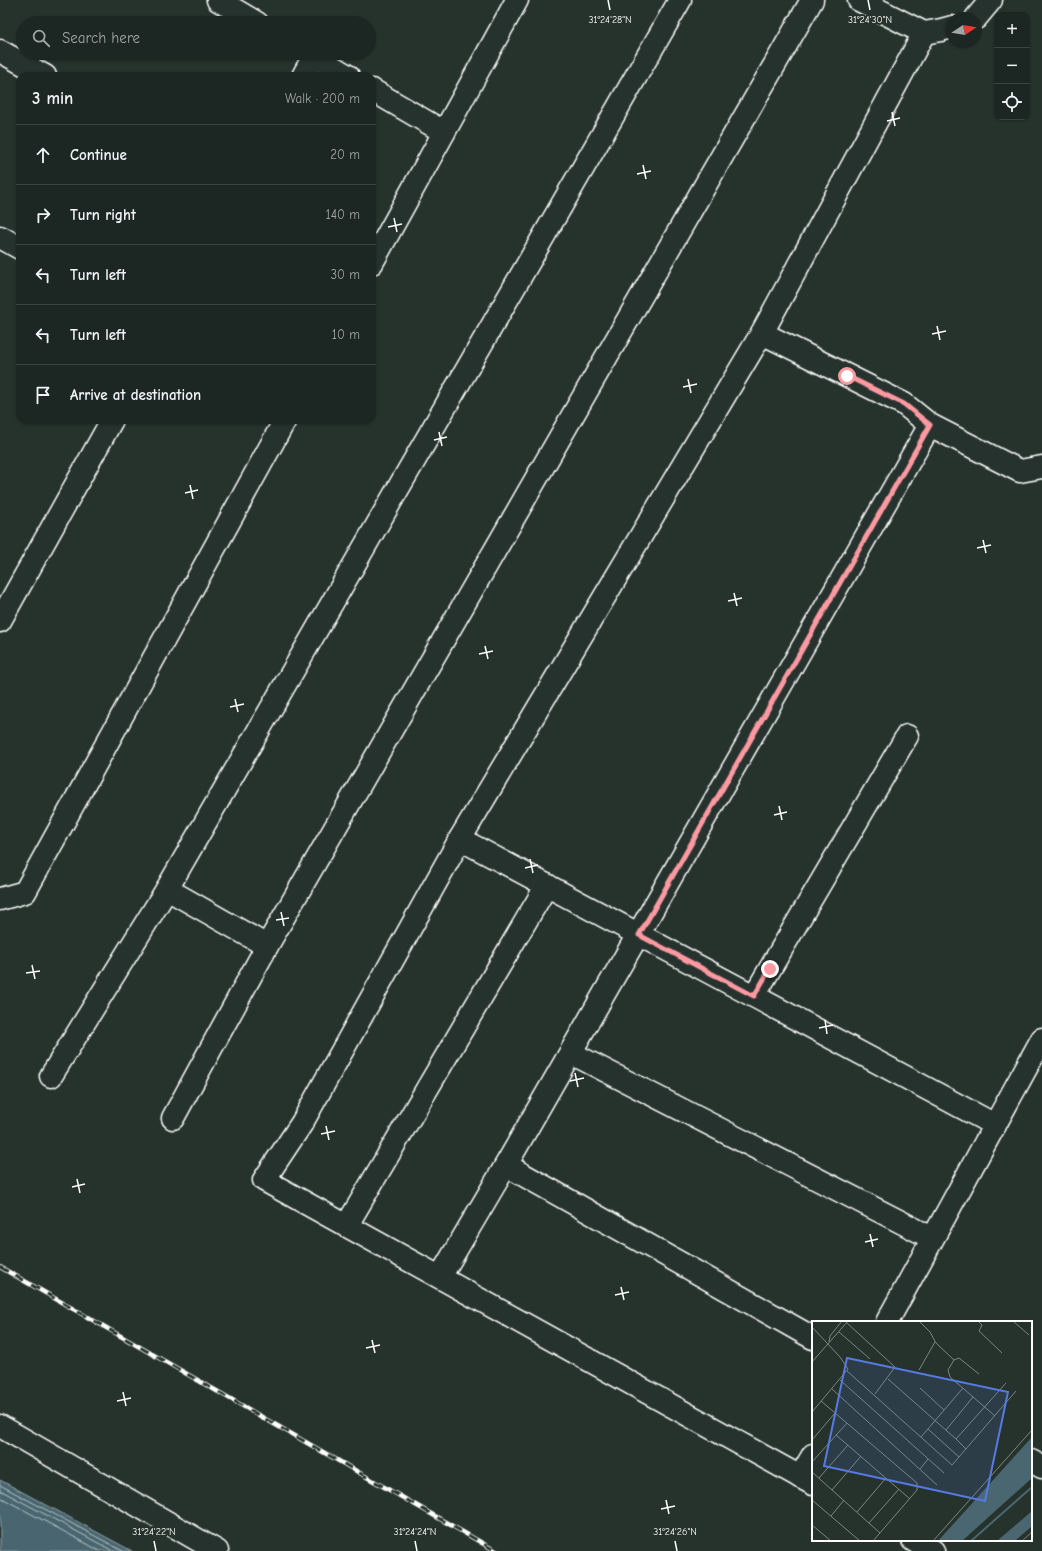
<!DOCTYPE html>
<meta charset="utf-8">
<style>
body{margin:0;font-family:"Comic Neue",sans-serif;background:#252e2a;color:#f1f3f6}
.controls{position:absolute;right:12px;top:12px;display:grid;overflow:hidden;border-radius:8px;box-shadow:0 1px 3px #0004}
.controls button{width:36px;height:36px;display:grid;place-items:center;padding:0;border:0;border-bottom:1px solid #3a4340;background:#1c2622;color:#f1f3f6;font:20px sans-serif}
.compass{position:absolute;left:946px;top:12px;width:36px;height:36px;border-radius:50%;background:#1c2622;box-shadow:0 1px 3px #0004;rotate:78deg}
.stop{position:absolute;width:12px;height:12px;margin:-9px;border:3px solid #ff9aa2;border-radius:50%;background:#fff}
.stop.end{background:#ff9aa2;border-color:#fff;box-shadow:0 1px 4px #0008}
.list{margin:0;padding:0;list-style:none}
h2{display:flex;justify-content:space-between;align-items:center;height:52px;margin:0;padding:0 16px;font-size:17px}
h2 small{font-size:13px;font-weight:400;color:#a0a5a5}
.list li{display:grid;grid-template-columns:26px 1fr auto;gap:12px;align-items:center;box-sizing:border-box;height:60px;padding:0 16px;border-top:1px solid #3a4340}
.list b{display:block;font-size:15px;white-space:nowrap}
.list em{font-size:13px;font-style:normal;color:#a0a5a5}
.icon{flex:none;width:22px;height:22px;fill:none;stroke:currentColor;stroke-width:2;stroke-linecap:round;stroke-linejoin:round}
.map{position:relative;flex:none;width:1042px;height:1551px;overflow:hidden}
.search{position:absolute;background:#1c2622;box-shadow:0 1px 3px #0004;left:16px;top:16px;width:360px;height:44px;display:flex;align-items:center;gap:10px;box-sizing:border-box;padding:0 14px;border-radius:22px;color:#a0a5a5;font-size:15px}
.panel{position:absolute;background:#1c2622;box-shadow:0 1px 3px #0004;left:16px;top:72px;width:360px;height:352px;border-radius:12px}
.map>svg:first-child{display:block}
.water{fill:#4a6670;stroke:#92a3a9}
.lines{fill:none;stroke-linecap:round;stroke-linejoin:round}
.shore{stroke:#b7c2c6;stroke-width:1}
.street-casing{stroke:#fff;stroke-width:25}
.secondary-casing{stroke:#fff;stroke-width:25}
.street{stroke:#26332d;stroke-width:22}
.secondary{stroke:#26332d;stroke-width:22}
.rail-casing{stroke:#fff;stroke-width:4.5}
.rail{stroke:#26332d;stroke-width:3;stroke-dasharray:9;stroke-linecap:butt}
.route{stroke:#ff9aa2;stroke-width:5}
.ticks{fill:none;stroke:#fff;stroke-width:1.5}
.inset-river{fill:none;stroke:#4a6670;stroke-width:2}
.inset-road{fill:none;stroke:#7d8581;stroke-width:1}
.view{fill:#567ae2;fill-opacity:0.15;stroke:#567ae2;stroke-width:2}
.inset-edge{fill:none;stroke:#fff;stroke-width:2}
.ticks-label{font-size:10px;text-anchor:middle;fill:#fff;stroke:#26332d;stroke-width:4;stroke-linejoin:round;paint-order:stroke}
</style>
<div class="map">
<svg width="1042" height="1551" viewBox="0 0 1042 1551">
<rect width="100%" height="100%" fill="#26332d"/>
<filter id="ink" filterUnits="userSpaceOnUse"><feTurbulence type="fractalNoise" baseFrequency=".025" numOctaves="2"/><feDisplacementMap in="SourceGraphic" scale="8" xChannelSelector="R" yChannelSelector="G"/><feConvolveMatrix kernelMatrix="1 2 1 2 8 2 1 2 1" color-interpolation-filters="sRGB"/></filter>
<g filter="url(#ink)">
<!-- water -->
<path class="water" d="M 0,1480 L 132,1551 L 0,1551 Z"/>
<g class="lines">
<!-- shore -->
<g class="shore">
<path d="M 0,1485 L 123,1551"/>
<path d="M 0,1490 L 113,1551"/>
<path d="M 0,1497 L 100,1551"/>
</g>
<!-- street casing -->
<g class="street-casing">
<g id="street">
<path d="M 218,0 L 257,23"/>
<path d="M 0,51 L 45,76"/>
<path d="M 309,53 L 348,76"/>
<path d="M 303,76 L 314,56"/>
<path d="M 372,90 L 444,132"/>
<path d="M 0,237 L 20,248"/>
<path d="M 372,263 L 517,0"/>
<path d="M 762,333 L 904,404 L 930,425 L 1020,471 L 1042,467"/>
<path d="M 0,621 L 112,420"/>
<path d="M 460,839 L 995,1125"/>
<path d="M 167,889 L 267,946"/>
<path d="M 0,899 L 25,892 L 285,420"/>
<path d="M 754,996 L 907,736"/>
<path d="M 571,1053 L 932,1238"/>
<path d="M 51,1076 L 167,889 L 680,0"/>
<path d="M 173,1118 L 267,946 L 812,0"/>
<path d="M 347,1225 L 547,885"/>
<path d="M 440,1277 L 506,1165"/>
<path d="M 887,1322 L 1042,1039"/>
<path d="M 813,1338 L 506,1165 L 930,425"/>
<path d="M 0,1426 L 217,1551"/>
<path d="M 1031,1461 L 1042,1467"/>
<path d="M 800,1477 L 813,1455"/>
<path d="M 813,1484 L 264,1180 L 302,1123 L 460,839 L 762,333 L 924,33"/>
<path d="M 913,1540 L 933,1551"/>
</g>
</g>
<!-- secondary casing -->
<g class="secondary-casing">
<g id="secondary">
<path d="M 859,0 L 924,33 L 941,30 L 952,27"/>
<path d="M 976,18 L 991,0"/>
</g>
</g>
<!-- street -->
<use href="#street" class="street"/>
<!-- secondary -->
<use href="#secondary" class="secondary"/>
<!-- rail casing -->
<g class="rail-casing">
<path id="rail" d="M 0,1267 L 496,1551"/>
</g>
<!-- rail -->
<use href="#rail" class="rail"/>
</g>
</g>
<g class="lines" filter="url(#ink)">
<!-- route -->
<path class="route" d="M 770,969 L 754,996 L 639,935 L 930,425 L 904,404 L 847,376"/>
</g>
<!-- ticks -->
<path class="ticks" d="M 608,0 L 610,10M 868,0 L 870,10M 892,112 L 895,126M 887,121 L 900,118M 643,165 L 646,179M 637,174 L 651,171M 394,218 L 397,232M 388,227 L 402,224M 937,326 L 940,340M 932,334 L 946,331M 688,379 L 691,393M 683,387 L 697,384M 439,432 L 442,446M 434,440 L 447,437M 190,485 L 193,499M 185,493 L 198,490M 983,540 L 986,553M 977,548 L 991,545M 734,593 L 737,606M 728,601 L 742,598M 485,646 L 488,659M 479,654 L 493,651M 235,699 L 238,712M 230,707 L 244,704M 779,806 L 782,820M 774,815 L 787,812M 530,859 L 533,873M 525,868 L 538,865M 281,912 L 284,926M 276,920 L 289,918M 32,965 L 35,979M 26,973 L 40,971M 825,1020 L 827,1034M 819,1028 L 833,1025M 575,1073 L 578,1087M 570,1081 L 584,1078M 326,1126 L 329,1140M 321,1134 L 335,1131M 77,1179 L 80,1193M 72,1187 L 85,1184M 870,1234 L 873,1247M 865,1242 L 878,1239M 621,1287 L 624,1300M 615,1295 L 629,1292M 372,1340 L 375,1353M 366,1348 L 380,1345M 123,1392 L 126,1406M 117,1401 L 131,1398M 666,1500 L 669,1514M 661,1509 L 675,1506M 154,1541 L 156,1551M 415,1541 L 417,1551M 675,1541 L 677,1551"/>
<!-- overview -->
<g transform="translate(812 1321)">
<rect width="220" height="220" fill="#26332d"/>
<path d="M 220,116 L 220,157 L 150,220 L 126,220 ZM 220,190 L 220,205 L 203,220 L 185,220 Z" fill="#4a6670"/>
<path class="inset-river" d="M 159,220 L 220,166"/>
<path class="inset-road" d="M 107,0 L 118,11 L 124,22 L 142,39 L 147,37 L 167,53M 166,0 L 170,4 L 167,10 L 190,32M 201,0 L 217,14M 35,2 L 83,46 L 63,73M 0,6 L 28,36 L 36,48 L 0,91M 27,11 L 58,38M 17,21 L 18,15 L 30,0M 142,39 L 136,49 L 138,56 L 183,95M 0,41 L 36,0M 107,49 L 123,21M 35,50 L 140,144 L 204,70M 76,58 L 144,118 L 194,62M 28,59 L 132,152M 108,67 L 132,89M 20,68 L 125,164M 9,80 L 105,162 L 105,169 L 61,220M 116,108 L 147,136M 134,109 L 161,76M 24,114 L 98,178M 109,116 L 151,67M 144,118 L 154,128M 0,119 L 23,92M 0,141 L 35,102M 108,148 L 116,138M 0,151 L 68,212M 7,157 L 36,124M 20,169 L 49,135M 0,179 L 48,220M 45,191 L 74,157M 19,195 L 32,179M 57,202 L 87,168M 0,204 L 19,220M 121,220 L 220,109M 210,220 L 220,211"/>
<path class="view" d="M 35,37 L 196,71 L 173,180 L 12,145 Z"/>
<rect width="220" height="220" class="inset-edge"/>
</g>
<g class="ticks-label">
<text x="610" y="23">31°24'28"N</text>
<text x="870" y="23">31°24'30"N</text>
<text x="154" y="1535">31°24'22"N</text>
<text x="415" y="1535">31°24'24"N</text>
<text x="675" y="1535">31°24'26"N</text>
</g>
</svg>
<div class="controls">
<button>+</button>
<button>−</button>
<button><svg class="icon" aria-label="locate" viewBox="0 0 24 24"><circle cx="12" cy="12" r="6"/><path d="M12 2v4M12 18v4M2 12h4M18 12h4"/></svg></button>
</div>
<svg class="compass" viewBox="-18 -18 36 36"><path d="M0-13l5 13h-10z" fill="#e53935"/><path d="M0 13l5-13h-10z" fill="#a0a5a5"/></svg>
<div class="stop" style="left:847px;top:376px"></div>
<div class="stop end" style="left:770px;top:969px"></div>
<div class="search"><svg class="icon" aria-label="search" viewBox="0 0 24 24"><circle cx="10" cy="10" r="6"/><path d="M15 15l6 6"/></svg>Search here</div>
<section class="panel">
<h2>3 min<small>Walk · 200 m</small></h2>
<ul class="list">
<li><svg class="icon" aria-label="ahead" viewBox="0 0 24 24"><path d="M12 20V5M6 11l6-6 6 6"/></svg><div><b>Continue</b></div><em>20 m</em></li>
<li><svg class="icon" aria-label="right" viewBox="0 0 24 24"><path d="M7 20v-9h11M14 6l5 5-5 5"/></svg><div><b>Turn right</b></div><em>140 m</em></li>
<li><svg class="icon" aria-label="left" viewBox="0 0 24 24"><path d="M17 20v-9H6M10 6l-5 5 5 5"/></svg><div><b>Turn left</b></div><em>30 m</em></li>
<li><svg class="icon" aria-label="left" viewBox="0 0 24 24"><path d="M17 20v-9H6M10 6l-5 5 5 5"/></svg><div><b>Turn left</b></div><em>10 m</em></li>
<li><svg class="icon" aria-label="arrive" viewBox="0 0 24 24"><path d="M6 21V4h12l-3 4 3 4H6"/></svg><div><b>Arrive at destination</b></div></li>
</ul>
</section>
</div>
